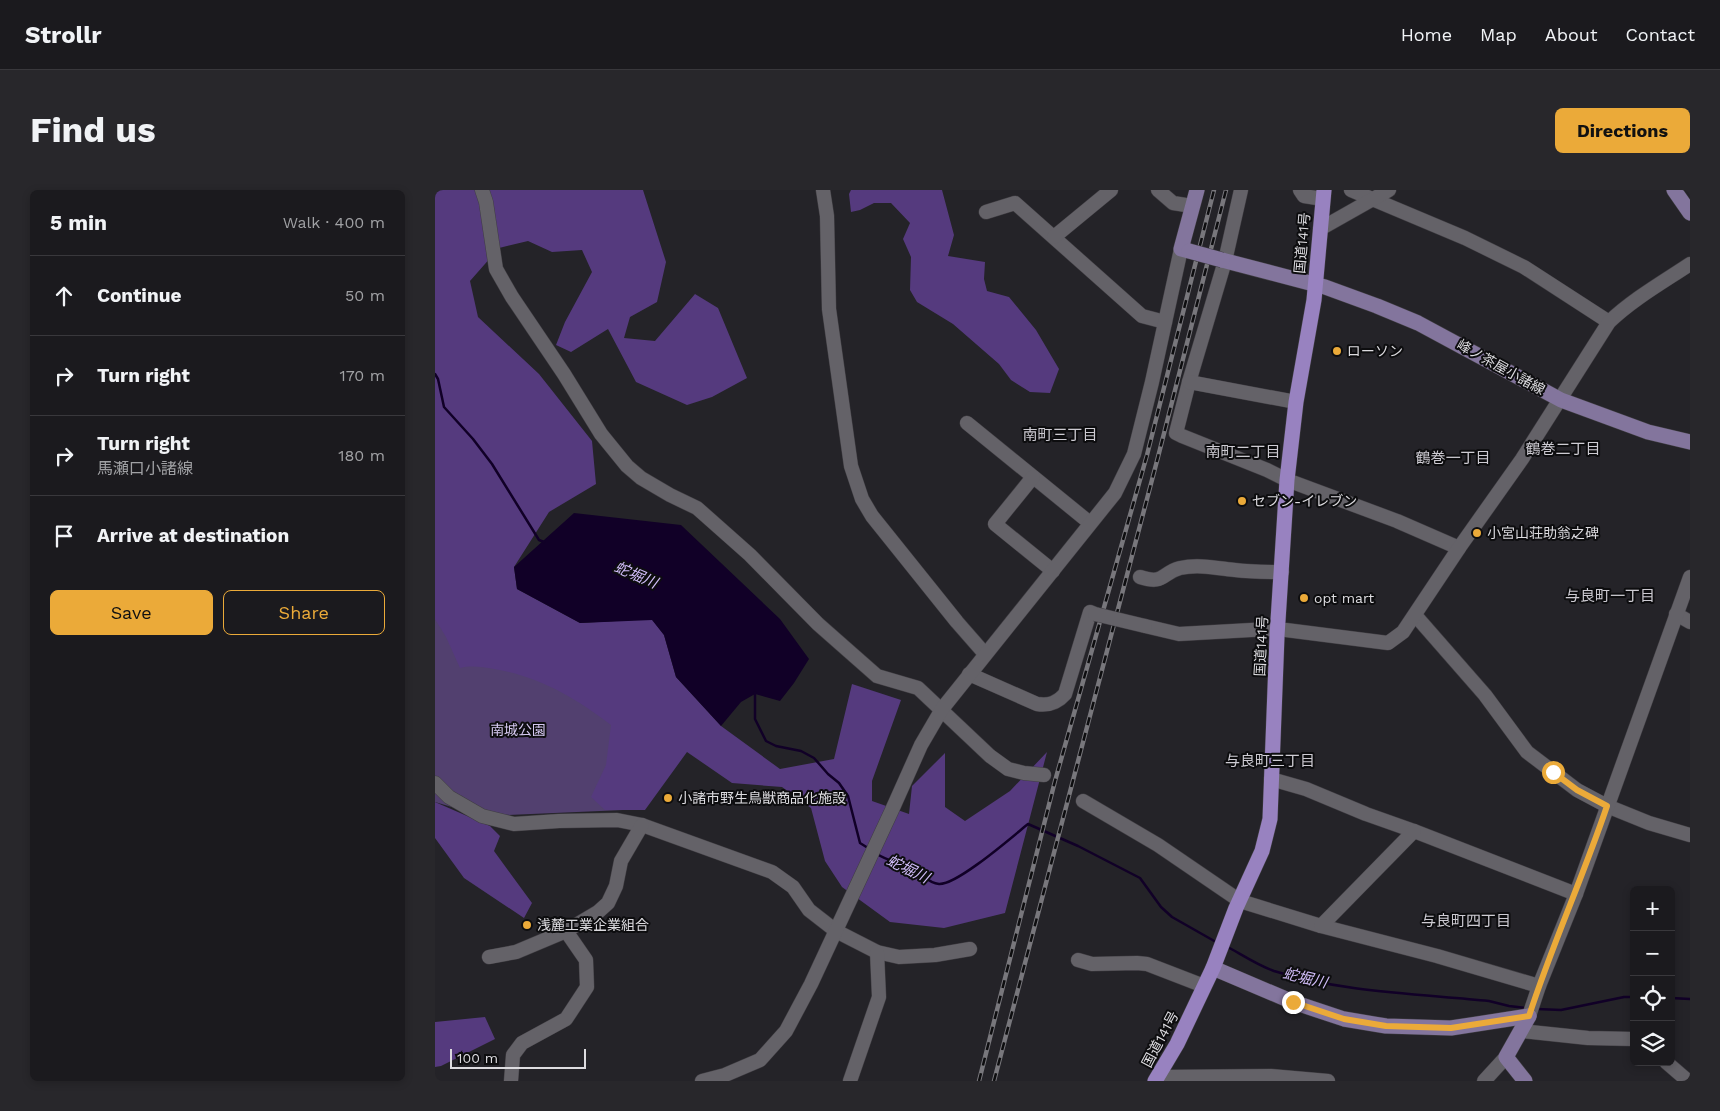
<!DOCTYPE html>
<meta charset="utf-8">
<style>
body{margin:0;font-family:"Work Sans","Noto Sans JP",sans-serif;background:#28272b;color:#f1f3f6}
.controls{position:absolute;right:15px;bottom:15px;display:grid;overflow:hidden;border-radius:8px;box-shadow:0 2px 8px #0003}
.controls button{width:45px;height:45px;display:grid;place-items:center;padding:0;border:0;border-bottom:1px solid #39383c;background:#1b1a1e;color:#f1f3f6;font:25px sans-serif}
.scale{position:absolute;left:15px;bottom:12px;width:136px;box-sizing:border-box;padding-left:5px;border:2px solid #dddce0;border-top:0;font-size:14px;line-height:18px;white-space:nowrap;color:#dddce0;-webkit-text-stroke:4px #0d0d0f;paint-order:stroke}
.stop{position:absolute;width:15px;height:15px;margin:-11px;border:4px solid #ebaa39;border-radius:50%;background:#fff}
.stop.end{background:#ebaa39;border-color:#fff;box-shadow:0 1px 5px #0008}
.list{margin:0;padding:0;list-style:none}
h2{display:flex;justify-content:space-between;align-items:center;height:65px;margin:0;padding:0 20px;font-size:21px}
h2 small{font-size:16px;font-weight:400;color:#a0a1a4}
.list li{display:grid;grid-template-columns:32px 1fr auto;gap:15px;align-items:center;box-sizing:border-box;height:80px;padding:0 20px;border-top:1px solid #39383c}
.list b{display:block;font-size:19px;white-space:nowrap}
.list p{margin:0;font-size:16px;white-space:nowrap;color:#a0a1a4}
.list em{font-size:16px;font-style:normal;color:#a0a1a4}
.actions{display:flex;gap:10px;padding:15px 20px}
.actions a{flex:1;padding:11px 0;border:1px solid #ebaa39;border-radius:8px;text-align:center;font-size:18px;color:#ebaa39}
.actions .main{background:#ebaa39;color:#111}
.icon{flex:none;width:28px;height:28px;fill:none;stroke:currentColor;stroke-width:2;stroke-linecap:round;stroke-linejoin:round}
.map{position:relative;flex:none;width:1255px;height:891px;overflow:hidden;border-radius:8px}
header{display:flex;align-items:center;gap:30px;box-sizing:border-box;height:70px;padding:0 25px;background:#1b1a1e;border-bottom:1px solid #39383c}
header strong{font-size:24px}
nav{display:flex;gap:28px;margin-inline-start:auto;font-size:18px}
.intro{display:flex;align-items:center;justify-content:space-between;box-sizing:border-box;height:120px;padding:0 30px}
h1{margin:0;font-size:35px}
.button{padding:12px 22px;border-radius:8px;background:#ebaa39;color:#111;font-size:18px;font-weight:700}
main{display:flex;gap:30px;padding:0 30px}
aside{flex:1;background:#1b1a1e;border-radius:8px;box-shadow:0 2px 8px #0003}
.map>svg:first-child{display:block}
.green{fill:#52406f}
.forest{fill:#553a7e}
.water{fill:#110027}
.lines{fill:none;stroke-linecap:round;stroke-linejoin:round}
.stream{stroke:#110027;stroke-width:2.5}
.minor-casing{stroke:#403e43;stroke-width:15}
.major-casing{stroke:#403e43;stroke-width:16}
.highway-casing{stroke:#403e43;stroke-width:16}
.minor{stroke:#646268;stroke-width:14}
.major{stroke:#83759d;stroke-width:15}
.highway{stroke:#9882c0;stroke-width:15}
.rail-casing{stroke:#78777c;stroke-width:4.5}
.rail{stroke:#0d0d0f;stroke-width:2.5;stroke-dasharray:8;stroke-linecap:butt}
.minor-bridge-casing{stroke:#403e43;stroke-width:15;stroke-linecap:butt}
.major-bridge-casing{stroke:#403e43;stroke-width:16;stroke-linecap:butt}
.minor-bridge{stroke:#646268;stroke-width:14}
.major-bridge{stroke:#83759d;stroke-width:15}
.route{stroke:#ebaa39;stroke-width:6}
.poi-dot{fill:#ebaa39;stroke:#0d0d0f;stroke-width:2}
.labels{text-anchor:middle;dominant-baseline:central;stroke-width:4;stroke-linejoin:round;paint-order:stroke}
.street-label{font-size:14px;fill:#dddce0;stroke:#0d0d0f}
.poi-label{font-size:14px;fill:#dddce0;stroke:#0d0d0f;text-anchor:start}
.park-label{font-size:14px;fill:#d5c8f0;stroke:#0d0d0f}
.neighbourhood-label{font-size:15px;fill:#cdcbd2;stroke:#0d0d0f}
.water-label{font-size:15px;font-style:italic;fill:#d1bdf9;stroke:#0d0d0f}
</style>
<header>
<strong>Strollr</strong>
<nav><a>Home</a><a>Map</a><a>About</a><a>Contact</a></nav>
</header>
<div class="intro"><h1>Find us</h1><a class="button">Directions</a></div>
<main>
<aside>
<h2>5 min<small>Walk · 400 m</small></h2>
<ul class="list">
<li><svg class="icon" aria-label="ahead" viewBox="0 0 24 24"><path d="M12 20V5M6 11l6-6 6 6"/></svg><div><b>Continue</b></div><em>50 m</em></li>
<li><svg class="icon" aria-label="right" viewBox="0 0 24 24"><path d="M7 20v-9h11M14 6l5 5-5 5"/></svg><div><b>Turn right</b></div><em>170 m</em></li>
<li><svg class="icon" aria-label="right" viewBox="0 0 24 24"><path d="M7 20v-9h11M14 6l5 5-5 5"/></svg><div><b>Turn right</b><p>馬瀬口小諸線</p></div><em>180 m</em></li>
<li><svg class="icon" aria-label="arrive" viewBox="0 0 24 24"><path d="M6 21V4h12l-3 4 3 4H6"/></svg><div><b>Arrive at destination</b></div></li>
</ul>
<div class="actions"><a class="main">Save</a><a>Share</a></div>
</aside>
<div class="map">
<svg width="1255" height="891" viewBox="0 0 1255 891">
<rect width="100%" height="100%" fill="#242328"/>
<!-- green -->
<path class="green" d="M 0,350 L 109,440 L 206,446 L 188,620 L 47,626 L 0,612 Z"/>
<!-- forest -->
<g class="forest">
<path d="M 0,0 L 208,0 L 231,72 L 222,112 L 195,127 L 189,148 L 220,151 L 260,104 L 283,118 L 312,188 L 277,207 L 252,215 L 201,192 L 173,139 L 136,162 L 121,155 L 130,132 L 157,82 L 147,60 L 117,62 L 93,51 L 64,58 L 35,91 L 43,127 L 104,184 L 157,251 L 161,294 L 114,322 L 79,377 L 82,399 L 145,433 L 217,429 L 229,445 L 241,487 L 286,536 L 345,579 L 399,569 L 417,494 L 466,510 L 437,591 L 437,611 L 474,624 L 477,596 L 510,563 L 510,617 L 530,631 L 575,601 L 612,562 L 570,723 L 509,738 L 455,732 L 407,697 L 390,671 L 376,618 L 347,597 L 297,593 L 252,562 L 210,620 L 170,620 L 156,607 L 171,575 L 176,535 C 141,508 103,486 59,479 C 47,477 37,475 25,478 L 11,447 L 0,429 Z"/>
<path d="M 416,0 L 507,0 L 519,45 L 513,66 L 550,72 L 549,89 L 552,101 L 574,107 L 601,140 L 624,179 L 615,203 L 595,202 L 576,190 L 564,174 L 518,134 L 482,112 L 475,100 L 476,67 L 468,49 L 475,33 L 456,13 L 439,13 L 425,20 L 416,22 L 414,4 Z"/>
<path d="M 0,612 L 55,636 L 65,646 L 59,661 L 97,713 L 89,728 L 29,688 L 0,648 Z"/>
<path d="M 50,827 L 60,849 L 6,876 L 0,877 L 0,832 Z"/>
</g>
<!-- water -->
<path class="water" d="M 139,323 L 246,335 L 345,429 L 374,469 L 359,493 L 345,511 L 320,504 L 306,512 L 286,536 L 241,487 L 229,445 L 217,430 L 145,433 L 82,399 L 79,377 Z"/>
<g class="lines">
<!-- stream -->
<g class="stream">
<path d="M 0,184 L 3,189 L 9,217 L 38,249 L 57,274 L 104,350 L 109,352"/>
<path d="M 320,502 L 320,529 L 331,551 L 341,556 L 366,561 L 379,568 L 393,584 L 404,593 L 413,606 L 425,653 L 433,658"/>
<path d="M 442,664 C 454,672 468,673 481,681 C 489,686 494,693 504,694 C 522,695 577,647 593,634 L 643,656 L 705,688 L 726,717 L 737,727 L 781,752"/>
<path d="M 791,756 C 806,764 822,775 839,781 C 905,802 985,804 1054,811 L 1074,816 L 1091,818"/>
<path d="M 1236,808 L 1255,809"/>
<path d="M 1102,819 L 1126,820 L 1189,807 L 1199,807"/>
</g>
<!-- minor casing -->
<g class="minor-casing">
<g id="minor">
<path d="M 47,0 L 51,12 L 61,79 L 77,107 L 129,184 L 166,244 L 192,276 L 206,288 L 235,305 L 262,318 L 315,365 L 383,434 L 442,486 L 483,498 L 555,566 L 573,579 L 589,583 L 609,585"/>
<path d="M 388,0 L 392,26 L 394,119 L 416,276 L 427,309 L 437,326 L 522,432 L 550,464"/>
<path d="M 723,0 L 738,13 L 757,16"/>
<path d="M 806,0 L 790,71 L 754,192 L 741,243 L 747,246 L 832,280 L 852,290 L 962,331 L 1024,358"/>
<path d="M 865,0 L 869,6 L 888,9"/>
<path d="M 916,0 L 1030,48 L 1089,77 L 1174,132"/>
<path d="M 551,22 L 580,13 L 707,126 L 730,132"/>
<path d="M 885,39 L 954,0"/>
<path d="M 619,47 L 676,0"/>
<path d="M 754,192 L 861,212"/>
<path d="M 532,233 L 655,333"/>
<path d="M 598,287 L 560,334 L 618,381"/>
<path d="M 705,387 C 730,395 726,383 745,378 C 763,374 782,378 800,380 C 815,382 831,382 847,382"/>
<path d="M 1241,424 L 1255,432"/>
<path d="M 980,425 L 1050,505 L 1092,562 L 1142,600 L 1172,616 L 1214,633 L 1255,645"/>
<path d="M 710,436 L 744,444 L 834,439 L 851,440 L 953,453 L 968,442 L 1024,358 L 1087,269 L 1174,132 C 1198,109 1228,92 1255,74"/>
<path d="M 534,484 L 602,514 C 614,516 622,513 630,504 L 655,422 L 660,424"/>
<path d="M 836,589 L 871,599 L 931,624 L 979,641 L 1141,704"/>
<path d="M 0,593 L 14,607 L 47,626 L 79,634 L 124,631 L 182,630 L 207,635 L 337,682 L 358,697 L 374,720 L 401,741 L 442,762 L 464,767 L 500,765 L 535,759"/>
<path d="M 648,611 L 723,655 L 805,711 L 886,736 L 1002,766 L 1104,796"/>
<path d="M 886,736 L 979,641"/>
<path d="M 54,767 L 81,762 L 131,741 L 163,722 L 173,713 L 181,696 L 186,671 L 207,635"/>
<path d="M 643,770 L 657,774 L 702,773 L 712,774 L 769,796"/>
<path d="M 1094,826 L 1104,796 L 1141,704 L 1255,387"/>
<path d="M 1087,841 L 1153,848 L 1199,849"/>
<path d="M 1231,872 L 1253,891"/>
<path d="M 723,887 L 836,886 L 893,891"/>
<path d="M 76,891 L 78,865 L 87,853 L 131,829 L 152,797 L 151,770 L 131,741"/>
<path d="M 267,891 L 290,885 L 325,870 L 351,841 L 376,794 L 457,620 L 486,555 L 507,519 L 680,303 L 699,264 L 717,192 L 746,59"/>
<path d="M 415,891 L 444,807 L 442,762"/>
<path d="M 1049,891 L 1071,867"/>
</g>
</g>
<!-- major casing -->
<g class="major-casing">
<g id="major">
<path d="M 1239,0 L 1255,23"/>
<path d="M 754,61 L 746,59 L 762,0"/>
<path d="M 787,70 L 890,97 L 942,116 L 983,133 L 1126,210 L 1213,242 L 1255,252"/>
<path d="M 778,778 L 858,812 L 909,829 L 951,836 L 1016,838 L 1094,826"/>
<path d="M 1090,891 L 1071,867 L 1094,826"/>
</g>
</g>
<!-- highway casing -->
<g class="highway-casing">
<path id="highway" d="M 720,891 L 742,854 L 778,778 L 801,718 L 827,661 L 835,629 L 842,446 L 852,290 L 861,212 L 879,110 L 889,0"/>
</g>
<!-- minor -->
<use href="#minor" class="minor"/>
<!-- major -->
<use href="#major" class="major"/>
<!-- highway -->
<use href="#highway" class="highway"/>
<!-- rail casing -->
<g class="rail-casing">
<g id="rail">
<path d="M 544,891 L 620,591 L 712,265 L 779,0"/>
<path d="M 559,891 L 723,267 L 791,0"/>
</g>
</g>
<!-- rail -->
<use href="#rail" class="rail"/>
<!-- minor-bridge casing -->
<g class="minor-bridge-casing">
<path id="minor-bridge" d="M 660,424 L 710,436"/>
</g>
<!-- major-bridge casing -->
<g class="major-bridge-casing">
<path id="major-bridge" d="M 754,61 L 787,70"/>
</g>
<!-- minor-bridge -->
<use href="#minor-bridge" class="minor-bridge"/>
<!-- major-bridge -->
<use href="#major-bridge" class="major-bridge"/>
</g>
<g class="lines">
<!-- route -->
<path class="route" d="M 858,812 L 909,829 L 951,836 L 1016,838 L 1094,826 C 1117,755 1148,687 1172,616 L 1142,600 L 1118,582"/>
</g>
<!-- markers -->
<g class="poi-dot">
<circle cx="902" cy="161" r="5"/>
<circle cx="807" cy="311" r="5"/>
<circle cx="1042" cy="343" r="5"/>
<circle cx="869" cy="408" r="5"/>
<circle cx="233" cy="608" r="5"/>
<circle cx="92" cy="735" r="5"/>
</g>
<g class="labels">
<!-- street labels -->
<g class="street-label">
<text transform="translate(867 53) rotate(-85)">国道141号</text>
<text transform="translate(1066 177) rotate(29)">峰ノ茶屋小諸線</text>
<text transform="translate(826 456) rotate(-87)">国道141号</text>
<text transform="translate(725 849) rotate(-62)">国道141号</text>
</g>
<!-- poi labels -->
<g class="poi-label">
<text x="912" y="161">ローソン</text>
<text x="817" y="311">セブン-イレブン</text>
<text x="1052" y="343">小宮山荘助翁之碑</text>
<text x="879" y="408">opt mart</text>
<text x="243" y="608">小諸市野生鳥獣商品化施設</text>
<text x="102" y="735">浅麓工業企業組合</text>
</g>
<!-- park labels -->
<g class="park-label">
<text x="83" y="540">南城公園</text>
</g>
<!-- neighbourhood labels -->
<g class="neighbourhood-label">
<text x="625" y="245">南町三丁目</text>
<text x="1128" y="259">鶴巻二丁目</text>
<text x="808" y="262">南町二丁目</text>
<text x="1018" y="268">鶴巻一丁目</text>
<text x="1175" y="406">与良町一丁目</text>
<text x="835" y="571">与良町三丁目</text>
<text x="1031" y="731">与良町四丁目</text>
</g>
<!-- water labels -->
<g class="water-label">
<text transform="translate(201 385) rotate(23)">蛇堀川</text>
<text transform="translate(473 679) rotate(26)">蛇堀川</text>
<text transform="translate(870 788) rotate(13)">蛇堀川</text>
</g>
</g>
</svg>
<div class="controls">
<button>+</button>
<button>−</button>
<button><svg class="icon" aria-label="locate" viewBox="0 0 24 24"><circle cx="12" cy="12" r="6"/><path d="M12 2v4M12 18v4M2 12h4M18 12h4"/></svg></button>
<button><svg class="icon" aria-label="layers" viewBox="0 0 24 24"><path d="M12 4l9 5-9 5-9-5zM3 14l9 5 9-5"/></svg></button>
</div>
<div class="scale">100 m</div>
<div class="stop" style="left:1118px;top:582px"></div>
<div class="stop end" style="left:858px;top:812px"></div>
</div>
</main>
